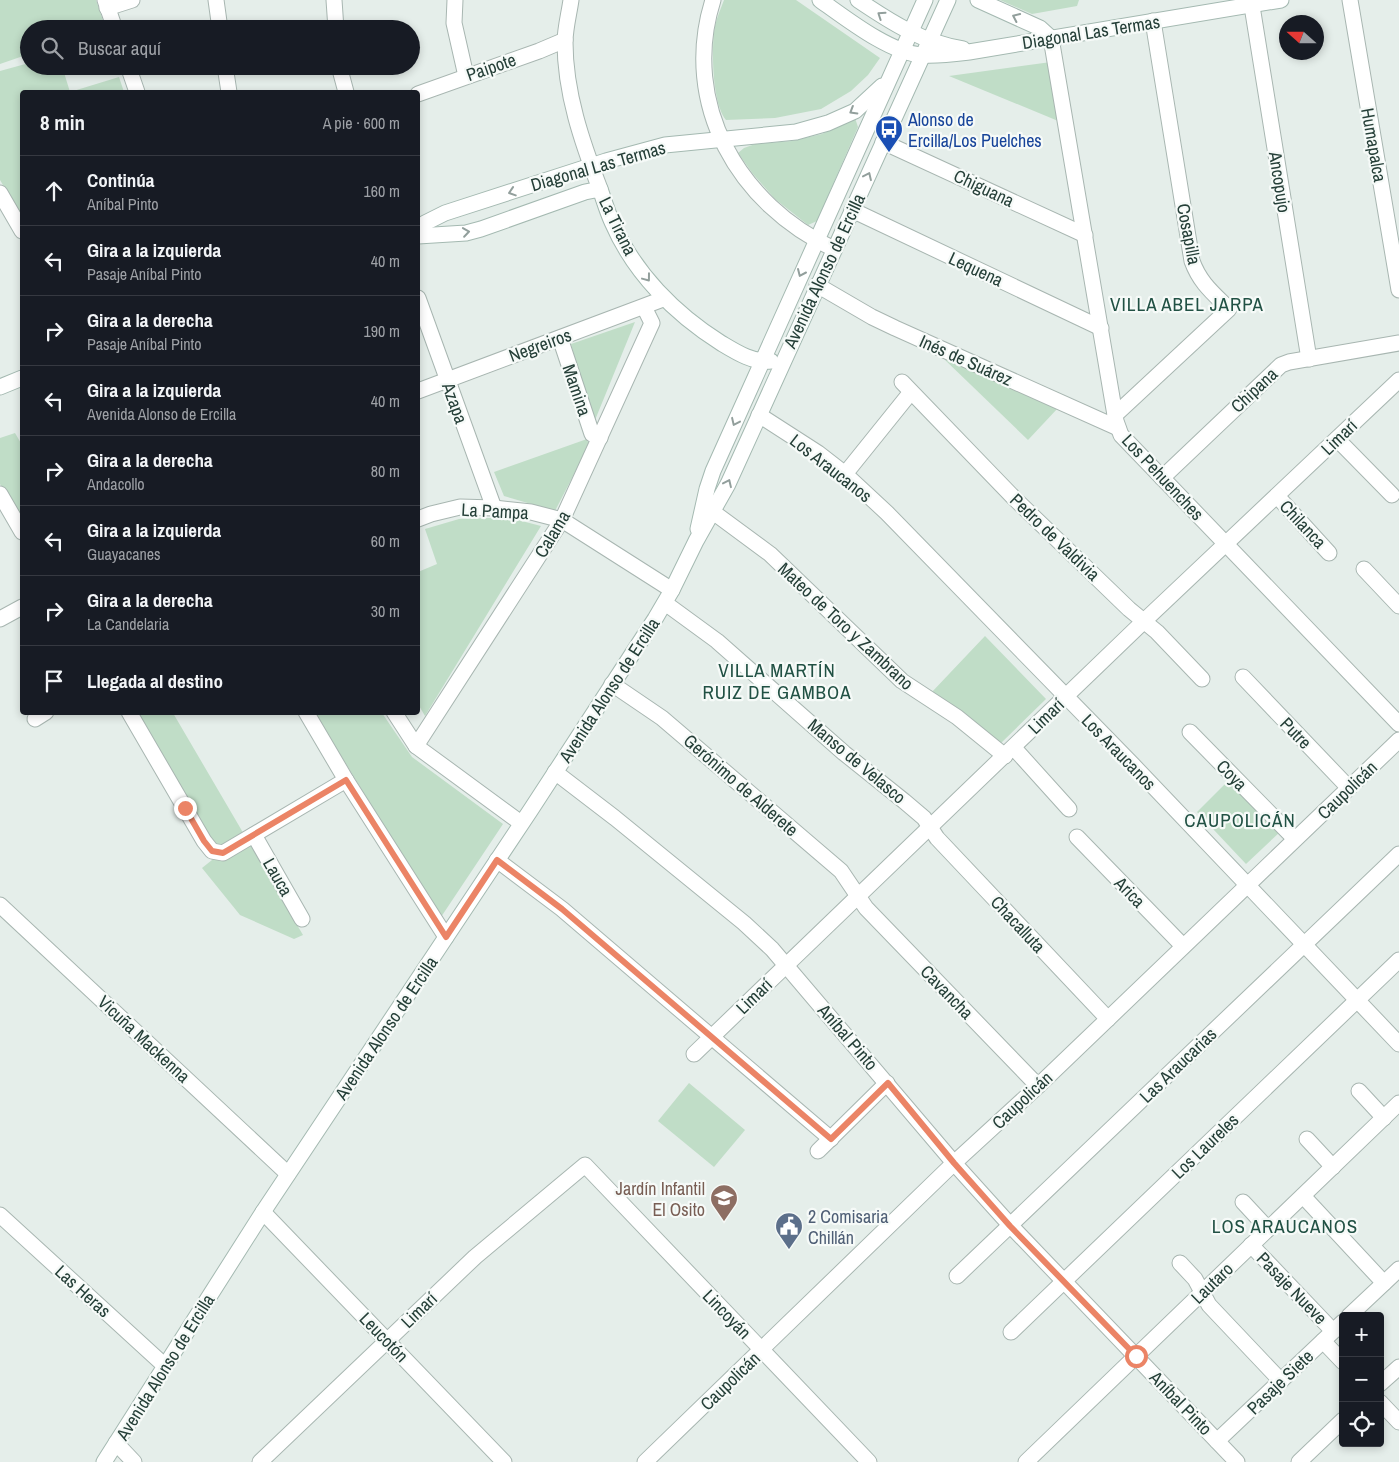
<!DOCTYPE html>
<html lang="es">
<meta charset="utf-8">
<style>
body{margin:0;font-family:"Archivo Narrow",sans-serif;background:#242831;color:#f1f3f6}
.controls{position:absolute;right:15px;bottom:15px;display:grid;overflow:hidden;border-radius:5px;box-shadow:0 2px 8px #0003}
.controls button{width:45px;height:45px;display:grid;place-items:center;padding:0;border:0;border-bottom:1px solid #363941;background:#171b24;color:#f1f3f6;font:25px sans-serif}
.compass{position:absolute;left:1279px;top:15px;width:45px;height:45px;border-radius:50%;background:#171b24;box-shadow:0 2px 8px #0003;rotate:291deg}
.stop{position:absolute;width:15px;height:15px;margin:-11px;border:4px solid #eb8466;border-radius:50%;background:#fff}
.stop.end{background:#eb8466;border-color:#fff;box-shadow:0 1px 5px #0008}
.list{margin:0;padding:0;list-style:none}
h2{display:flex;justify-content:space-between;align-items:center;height:65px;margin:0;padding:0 20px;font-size:21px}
h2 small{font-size:16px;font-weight:400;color:#9ea1a6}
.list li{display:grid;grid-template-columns:32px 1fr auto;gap:15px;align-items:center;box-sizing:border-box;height:70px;padding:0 20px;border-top:1px solid #363941}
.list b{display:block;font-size:19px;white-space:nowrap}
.list p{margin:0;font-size:16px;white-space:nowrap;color:#9ea1a6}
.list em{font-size:16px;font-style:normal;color:#9ea1a6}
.icon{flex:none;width:28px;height:28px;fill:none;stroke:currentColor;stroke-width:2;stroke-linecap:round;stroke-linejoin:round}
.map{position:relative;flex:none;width:1399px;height:1462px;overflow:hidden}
.search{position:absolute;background:#171b24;box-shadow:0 2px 8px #0003;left:20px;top:20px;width:400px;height:55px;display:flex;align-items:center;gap:12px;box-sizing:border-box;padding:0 18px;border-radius:28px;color:#9ea1a6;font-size:19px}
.panel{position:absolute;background:#171b24;box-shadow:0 2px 8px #0003;left:20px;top:90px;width:400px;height:625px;border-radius:5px}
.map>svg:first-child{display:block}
.green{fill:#c0ddc7}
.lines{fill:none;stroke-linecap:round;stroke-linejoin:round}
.street-casing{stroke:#a8b6b1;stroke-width:17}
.secondary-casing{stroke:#a4b9b1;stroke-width:17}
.street{stroke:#fff;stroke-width:15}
.secondary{stroke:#fff;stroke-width:15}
.oneway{stroke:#929f9c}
.route{stroke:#eb8466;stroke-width:6}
.labels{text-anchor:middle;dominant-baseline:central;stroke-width:4.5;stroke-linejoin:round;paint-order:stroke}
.street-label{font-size:18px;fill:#253f38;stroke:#f6faf8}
.transit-label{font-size:18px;fill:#164399;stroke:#f6faf8;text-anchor:start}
.education-label{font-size:18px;fill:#785e54;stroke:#f6faf8;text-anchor:end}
.service-label{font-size:18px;fill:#4e5e75;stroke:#f6faf8;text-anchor:start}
.neighbourhood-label{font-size:19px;letter-spacing:1px;fill:#215144;stroke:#f6faf8}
</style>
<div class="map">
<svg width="1399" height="1462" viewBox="0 0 1399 1462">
<rect width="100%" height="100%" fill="#e5eeea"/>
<!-- green -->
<g class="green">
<path d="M 0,0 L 96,0 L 105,26 L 98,29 L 29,29 L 29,54 L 0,64 Z"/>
<path d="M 724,0 L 796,0 L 880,58 L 868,75 L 851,91 L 821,109 L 775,118 L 726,120 C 712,104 711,47 715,26 C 717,17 721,8 724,0 Z"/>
<path d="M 1000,0 L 1079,0 L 1077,6 L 1032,14 Z"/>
<path d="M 1051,62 L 1063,123 L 949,76 Z"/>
<path d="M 29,63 L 29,66 L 62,66 L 70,92 L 119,77 L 124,92 L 22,92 L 22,217 L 0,180 L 0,71 Z"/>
<path d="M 855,118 L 858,127 L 817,221 L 808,225 L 775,199 L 753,174 L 738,153 L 744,148 L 755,144 L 792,141 L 822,134 Z"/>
<path d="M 635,322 L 593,425 L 571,344 Z"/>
<path d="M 944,359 L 1058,408 L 1028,440 Z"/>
<path d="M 15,433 L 22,445 L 22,522 L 0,484 L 0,438 Z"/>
<path d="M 587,439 L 589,445 L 555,511 L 504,496 L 494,472 Z"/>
<path d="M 489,518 L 514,519 L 541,526 L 425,716 L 418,704 L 418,572 L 437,564 L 425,529 L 459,519 Z"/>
<path d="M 985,636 L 1046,699 L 1000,744 L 966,714 L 931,693 Z"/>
<path d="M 126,713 L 173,713 L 303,935 L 294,939 L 240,915 L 202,868 L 212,860 Z"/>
<path d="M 315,713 L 382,713 L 412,757 L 503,824 L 441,917 L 396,846 Z"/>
<path d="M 1231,778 L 1281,831 L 1246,864 L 1197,812 Z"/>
<path d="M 689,1083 L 745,1130 L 714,1167 L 658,1121 Z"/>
</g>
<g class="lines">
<!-- street casing -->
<g class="street-casing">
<g id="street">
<path d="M 105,0 L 115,29"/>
<path d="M 216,0 L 220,29"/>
<path d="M 334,0 L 336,29"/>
<path d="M 455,0 L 454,23 L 466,76"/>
<path d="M 571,0 C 569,14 565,29 565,42 C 565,93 582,142 600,189"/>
<path d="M 713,0 C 680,104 739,205 834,249"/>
<path d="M 1251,0 L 1309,359"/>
<path d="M 1350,0 L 1399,290"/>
<path d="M 107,8 L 132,0"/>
<path d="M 1051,38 L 1116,421 L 1121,435 L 1399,724"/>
<path d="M 128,66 L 137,92"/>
<path d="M 225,66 L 229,92"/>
<path d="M 339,66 L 346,92"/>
<path d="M 418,94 L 539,51 L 565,40"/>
<path d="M 883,142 L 1085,235"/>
<path d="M 0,193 L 22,231"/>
<path d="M 852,210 L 1101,328"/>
<path d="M 817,285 L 872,317 L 895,328 L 1118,428"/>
<path d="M 418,298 L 494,508"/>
<path d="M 560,338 L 592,434 L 600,438"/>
<path d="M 902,382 L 1014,498 L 1129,609 L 1157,632 L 1202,679"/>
<path d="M 418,391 L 663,299"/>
<path d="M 759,415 L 818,453 L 845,474 L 887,513 L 1133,765 L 1399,1044"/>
<path d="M 1115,415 L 1229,309 C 1213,293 1200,283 1192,261 L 1153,21"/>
<path d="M 1337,439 L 1392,495"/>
<path d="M 845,474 L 911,392"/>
<path d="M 1162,478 L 1281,365 L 1289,362 L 1399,343"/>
<path d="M 0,494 L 22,532"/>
<path d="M 1277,496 L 1329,553"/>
<path d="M 713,512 L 770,554 L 902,681 L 957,717 L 1005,756"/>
<path d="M 418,519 L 431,514 L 460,507 L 494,508 L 531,512 L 562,520 L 672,590"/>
<path d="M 1364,569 L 1399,606"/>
<path d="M 665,603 L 717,641 L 844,753 L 904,801 L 924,818 L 937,838 L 1108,1019"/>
<path d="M 0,619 L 22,607"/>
<path d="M 1243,677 L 1349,788"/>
<path d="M 612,684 L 662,718 L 841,871 L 866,908 L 1038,1086"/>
<path d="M 129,712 L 204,841 L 212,851 L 223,853 L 346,780"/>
<path d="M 306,712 L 346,780 L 446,937"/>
<path d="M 394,712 L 416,746 L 521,823"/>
<path d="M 35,719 L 46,712"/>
<path d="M 1190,732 L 1295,839"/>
<path d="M 416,746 L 562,520 L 652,323 L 644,307"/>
<path d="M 1014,748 L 1069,809"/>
<path d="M 555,772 L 615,818 L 744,923 L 772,949 L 954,1163 L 1010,1225 L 1237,1462"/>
<path d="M 254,835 L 302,919"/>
<path d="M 1077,837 L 1183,946"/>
<path d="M 497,860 L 562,909 L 831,1139"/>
<path d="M 0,905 L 288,1174"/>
<path d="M 694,1054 L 1144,621 L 1399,380"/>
<path d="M 1359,1091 L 1384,1118"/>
<path d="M 1307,1139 L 1333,1167"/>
<path d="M 818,1151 L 887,1083"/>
<path d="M 1303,1196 L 1384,1283"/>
<path d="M 1243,1202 L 1268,1229"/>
<path d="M 263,1212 L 504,1462"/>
<path d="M 0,1215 L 165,1366"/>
<path d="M 1251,1245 L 1333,1331"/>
<path d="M 1180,1263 L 1195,1279 L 1209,1305 L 1281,1381"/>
<path d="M 957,1276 L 1399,854"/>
<path d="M 1349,1316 L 1399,1269"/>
<path d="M 1011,1332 L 1399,960"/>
<path d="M 1323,1341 L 1343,1362"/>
<path d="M 1380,1384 L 1399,1367"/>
<path d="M 1380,1402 L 1399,1422"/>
<path d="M 1217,1441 L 1343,1322"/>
<path d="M 116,1443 L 134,1462"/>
<path d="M 260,1462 L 475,1257 L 585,1165 L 869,1462"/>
<path d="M 645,1462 L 954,1163 L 1038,1086 L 1399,740"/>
<path d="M 1026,1462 L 1399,1103"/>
<path d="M 1299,1462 L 1343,1420"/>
</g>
</g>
<!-- secondary casing -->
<g class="secondary-casing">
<g id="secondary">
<path d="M 820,0 C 847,19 890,53 922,55 C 938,56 953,54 969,52 L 1281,0"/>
<path d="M 858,0 C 892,23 922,42 963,49"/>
<path d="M 978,0 L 1040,28 L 1051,38"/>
<path d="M 418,229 L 425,223 L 445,213 L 606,161 L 665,145 L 796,132 L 828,123 L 855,111 L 882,86"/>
<path d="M 418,236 L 466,233 L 481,229 L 585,192 L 600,189 C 604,200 607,211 612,222 C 634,273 675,314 721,343 C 736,352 753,363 771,361"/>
<path d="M 0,387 L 22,378"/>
<path d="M 698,529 L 707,489 L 713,471 L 925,0"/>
<path d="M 104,1462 L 263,1212 L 530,811 L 655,619 L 672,590 L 696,541 L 728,484 L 948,0"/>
</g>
</g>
<!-- street -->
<use href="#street" class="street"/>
<!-- secondary -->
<use href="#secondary" class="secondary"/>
</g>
<!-- one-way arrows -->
<defs><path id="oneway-chevron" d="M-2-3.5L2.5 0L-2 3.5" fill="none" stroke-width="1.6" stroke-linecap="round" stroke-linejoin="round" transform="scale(1.25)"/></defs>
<g class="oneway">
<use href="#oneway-chevron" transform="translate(881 15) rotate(-146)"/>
<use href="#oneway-chevron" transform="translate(1016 17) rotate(-155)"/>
<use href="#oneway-chevron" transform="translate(853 111) rotate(149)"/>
<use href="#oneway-chevron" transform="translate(868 176) rotate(-65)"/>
<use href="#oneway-chevron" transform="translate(512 192) rotate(162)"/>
<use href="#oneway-chevron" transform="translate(466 232) rotate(-8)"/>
<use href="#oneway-chevron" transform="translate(801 273) rotate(114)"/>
<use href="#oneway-chevron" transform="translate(647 278) rotate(53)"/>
<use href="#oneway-chevron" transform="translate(735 422) rotate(115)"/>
<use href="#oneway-chevron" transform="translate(728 483) rotate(-65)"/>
</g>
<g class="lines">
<!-- route -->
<path class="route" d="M 185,808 L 204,841 L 212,851 L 223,853 L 346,780 L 446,937 L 497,860 L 562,909 L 831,1139 L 888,1083 L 954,1163 L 1010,1226 L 1136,1356"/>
</g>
<!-- icons -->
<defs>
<g id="bus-pin" transform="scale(1.4375)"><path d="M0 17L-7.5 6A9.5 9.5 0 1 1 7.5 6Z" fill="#1a4fb4" stroke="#f6faf8"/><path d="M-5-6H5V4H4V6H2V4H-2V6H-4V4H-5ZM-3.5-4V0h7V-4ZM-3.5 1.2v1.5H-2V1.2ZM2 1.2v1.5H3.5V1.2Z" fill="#fff"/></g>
<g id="school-pin" transform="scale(1.4375)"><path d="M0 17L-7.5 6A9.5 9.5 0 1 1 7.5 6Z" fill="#8d6e63" stroke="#f6faf8"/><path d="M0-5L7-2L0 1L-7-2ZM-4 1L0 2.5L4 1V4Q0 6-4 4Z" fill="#fff"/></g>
<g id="civic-pin" transform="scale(1.4375)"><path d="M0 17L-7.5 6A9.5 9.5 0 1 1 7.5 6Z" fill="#5c6f8a" stroke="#f6faf8"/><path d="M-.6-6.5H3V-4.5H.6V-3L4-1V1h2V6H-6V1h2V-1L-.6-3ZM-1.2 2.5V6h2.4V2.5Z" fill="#fff"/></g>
</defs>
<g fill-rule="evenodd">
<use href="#bus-pin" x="889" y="129"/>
<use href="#school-pin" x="724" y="1198"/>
<use href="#civic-pin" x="789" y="1226"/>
</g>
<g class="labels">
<!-- street labels -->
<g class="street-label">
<text transform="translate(1091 32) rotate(-9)">Diagonal Las Termas</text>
<text transform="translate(491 67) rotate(-19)">Paipote</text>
<text transform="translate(1374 145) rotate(80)">Humapalca</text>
<text transform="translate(598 166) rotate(-16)">Diagonal Las Termas</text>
<text transform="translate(1280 182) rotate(81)">Ancopujo</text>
<text transform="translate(984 188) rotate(25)">Chiguana</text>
<text transform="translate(618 226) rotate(64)">La Tirana</text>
<text transform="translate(1189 234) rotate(79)">Cosapilla</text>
<text transform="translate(976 269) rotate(25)">Lequena</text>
<text transform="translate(824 271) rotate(-65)">Avenida Alonso de Ercilla</text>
<text transform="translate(540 345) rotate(-20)">Negreiros</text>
<text transform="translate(966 360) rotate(24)">Inés de Suárez</text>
<text transform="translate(577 390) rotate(71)">Mamina</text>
<text transform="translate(1254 390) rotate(-43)">Chipana</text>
<text transform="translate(455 403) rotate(70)">Azapa</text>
<text transform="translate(1339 437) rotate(-44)">Limarí</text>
<text transform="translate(831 468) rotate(38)">Los Araucanos</text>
<text transform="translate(1163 477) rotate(47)">Los Pehuenches</text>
<text transform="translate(495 511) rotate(3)">La Pampa</text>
<text transform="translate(1303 524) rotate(47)">Chilanca</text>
<text transform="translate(552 534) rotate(-59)">Calama</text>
<text transform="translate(1055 537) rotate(44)">Pedro de Valdivia</text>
<text transform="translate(846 626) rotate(43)">Mateo de Toro y Zambrano</text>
<text transform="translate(609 690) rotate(-57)">Avenida Alonso de Ercilla</text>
<text transform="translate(1046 716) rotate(-44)">Limarí</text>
<text transform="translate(1296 733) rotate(46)">Putre</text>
<text transform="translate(1119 752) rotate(46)">Los Araucanos</text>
<text transform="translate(857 761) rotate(40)">Manso de Velasco</text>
<text transform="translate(1232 775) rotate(46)">Coya</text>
<text transform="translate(741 785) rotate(41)">Gerónimo de Alderete</text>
<text transform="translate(1347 790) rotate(-44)">Caupolicán</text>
<text transform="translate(278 877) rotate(60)">Lauca</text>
<text transform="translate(1130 892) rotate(46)">Arica</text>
<text transform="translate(1018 924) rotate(47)">Chacalluta</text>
<text transform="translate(947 992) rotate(46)">Cavancha</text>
<text transform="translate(754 996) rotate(-44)">Limarí</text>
<text transform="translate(386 1028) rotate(-56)">Avenida Alonso de Ercilla</text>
<text transform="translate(848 1037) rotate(49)">Aníbal Pinto</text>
<text transform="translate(144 1039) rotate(43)">Vicuña Mackenna</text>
<text transform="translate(1178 1065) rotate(-44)">Las Araucarias</text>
<text transform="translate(1022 1100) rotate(-43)">Caupolicán</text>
<text transform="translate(1205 1146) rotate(-44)">Los Laureles</text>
<text transform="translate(1212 1283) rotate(-44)">Lautaro</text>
<text transform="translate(1292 1288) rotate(46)">Pasaje Nueve</text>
<text transform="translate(83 1291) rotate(42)">Las Heras</text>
<text transform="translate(419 1310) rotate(-44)">Limarí</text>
<text transform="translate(727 1314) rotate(46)">Lincoyán</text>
<text transform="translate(384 1337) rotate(46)">Leucotón</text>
<text transform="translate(165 1367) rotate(-58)">Avenida Alonso de Ercilla</text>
<text transform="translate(730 1381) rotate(-44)">Caupolicán</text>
<text transform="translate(1280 1382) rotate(-44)">Pasaje Siete</text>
<text transform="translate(1181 1403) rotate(46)">Aníbal Pinto</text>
</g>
<!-- transit labels -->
<g class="transit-label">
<text x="908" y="119">Alonso de<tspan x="908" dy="21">Ercilla/Los Puelches</tspan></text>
</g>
<!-- education labels -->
<g class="education-label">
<text x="705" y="1188">Jardín Infantil<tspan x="705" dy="21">El Osito</tspan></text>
</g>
<!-- service labels -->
<g class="service-label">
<text x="808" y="1216">2 Comisaria<tspan x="808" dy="21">Chillán</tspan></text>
</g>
<!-- neighbourhood labels -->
<g class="neighbourhood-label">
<text x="1187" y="304">VILLA ABEL JARPA</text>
<text x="777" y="670">VILLA MARTÍN<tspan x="777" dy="22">RUIZ DE GAMBOA</tspan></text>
<text x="1240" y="820">CAUPOLICÁN</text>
<text x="1285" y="1226">LOS ARAUCANOS</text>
</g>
</g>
</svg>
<div class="controls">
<button>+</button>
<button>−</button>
<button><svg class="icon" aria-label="locate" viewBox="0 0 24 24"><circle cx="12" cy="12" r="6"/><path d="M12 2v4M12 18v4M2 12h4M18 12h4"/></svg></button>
</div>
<svg class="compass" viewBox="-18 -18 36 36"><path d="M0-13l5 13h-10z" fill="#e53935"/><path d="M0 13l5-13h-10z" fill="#9ea1a6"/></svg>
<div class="stop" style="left:1136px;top:1356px"></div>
<div class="stop end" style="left:185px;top:808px"></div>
<div class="search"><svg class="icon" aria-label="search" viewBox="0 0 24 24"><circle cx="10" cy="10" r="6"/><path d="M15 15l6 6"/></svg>Buscar aquí</div>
<section class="panel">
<h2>8 min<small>A pie · 600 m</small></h2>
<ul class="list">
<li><svg class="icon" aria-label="ahead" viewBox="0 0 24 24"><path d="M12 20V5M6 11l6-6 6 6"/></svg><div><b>Continúa</b><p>Aníbal Pinto</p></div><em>160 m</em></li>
<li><svg class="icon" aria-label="left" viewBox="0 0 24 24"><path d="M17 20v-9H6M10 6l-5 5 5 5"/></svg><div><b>Gira a la izquierda</b><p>Pasaje Aníbal Pinto</p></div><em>40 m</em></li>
<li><svg class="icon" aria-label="right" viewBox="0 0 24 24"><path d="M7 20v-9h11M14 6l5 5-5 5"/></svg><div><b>Gira a la derecha</b><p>Pasaje Aníbal Pinto</p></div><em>190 m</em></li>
<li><svg class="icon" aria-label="left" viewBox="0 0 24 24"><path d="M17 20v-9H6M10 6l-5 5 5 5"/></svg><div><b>Gira a la izquierda</b><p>Avenida Alonso de Ercilla</p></div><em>40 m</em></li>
<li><svg class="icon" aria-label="right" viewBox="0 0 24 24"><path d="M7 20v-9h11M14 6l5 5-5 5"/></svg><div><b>Gira a la derecha</b><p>Andacollo</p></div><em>80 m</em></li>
<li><svg class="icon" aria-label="left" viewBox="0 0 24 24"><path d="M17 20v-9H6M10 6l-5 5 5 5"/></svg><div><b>Gira a la izquierda</b><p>Guayacanes</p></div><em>60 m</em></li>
<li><svg class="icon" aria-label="right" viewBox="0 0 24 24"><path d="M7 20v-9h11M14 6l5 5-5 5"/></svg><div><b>Gira a la derecha</b><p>La Candelaria</p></div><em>30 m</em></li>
<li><svg class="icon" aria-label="arrive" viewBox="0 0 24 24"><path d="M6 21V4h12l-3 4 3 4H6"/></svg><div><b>Llegada al destino</b></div></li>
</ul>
</section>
</div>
